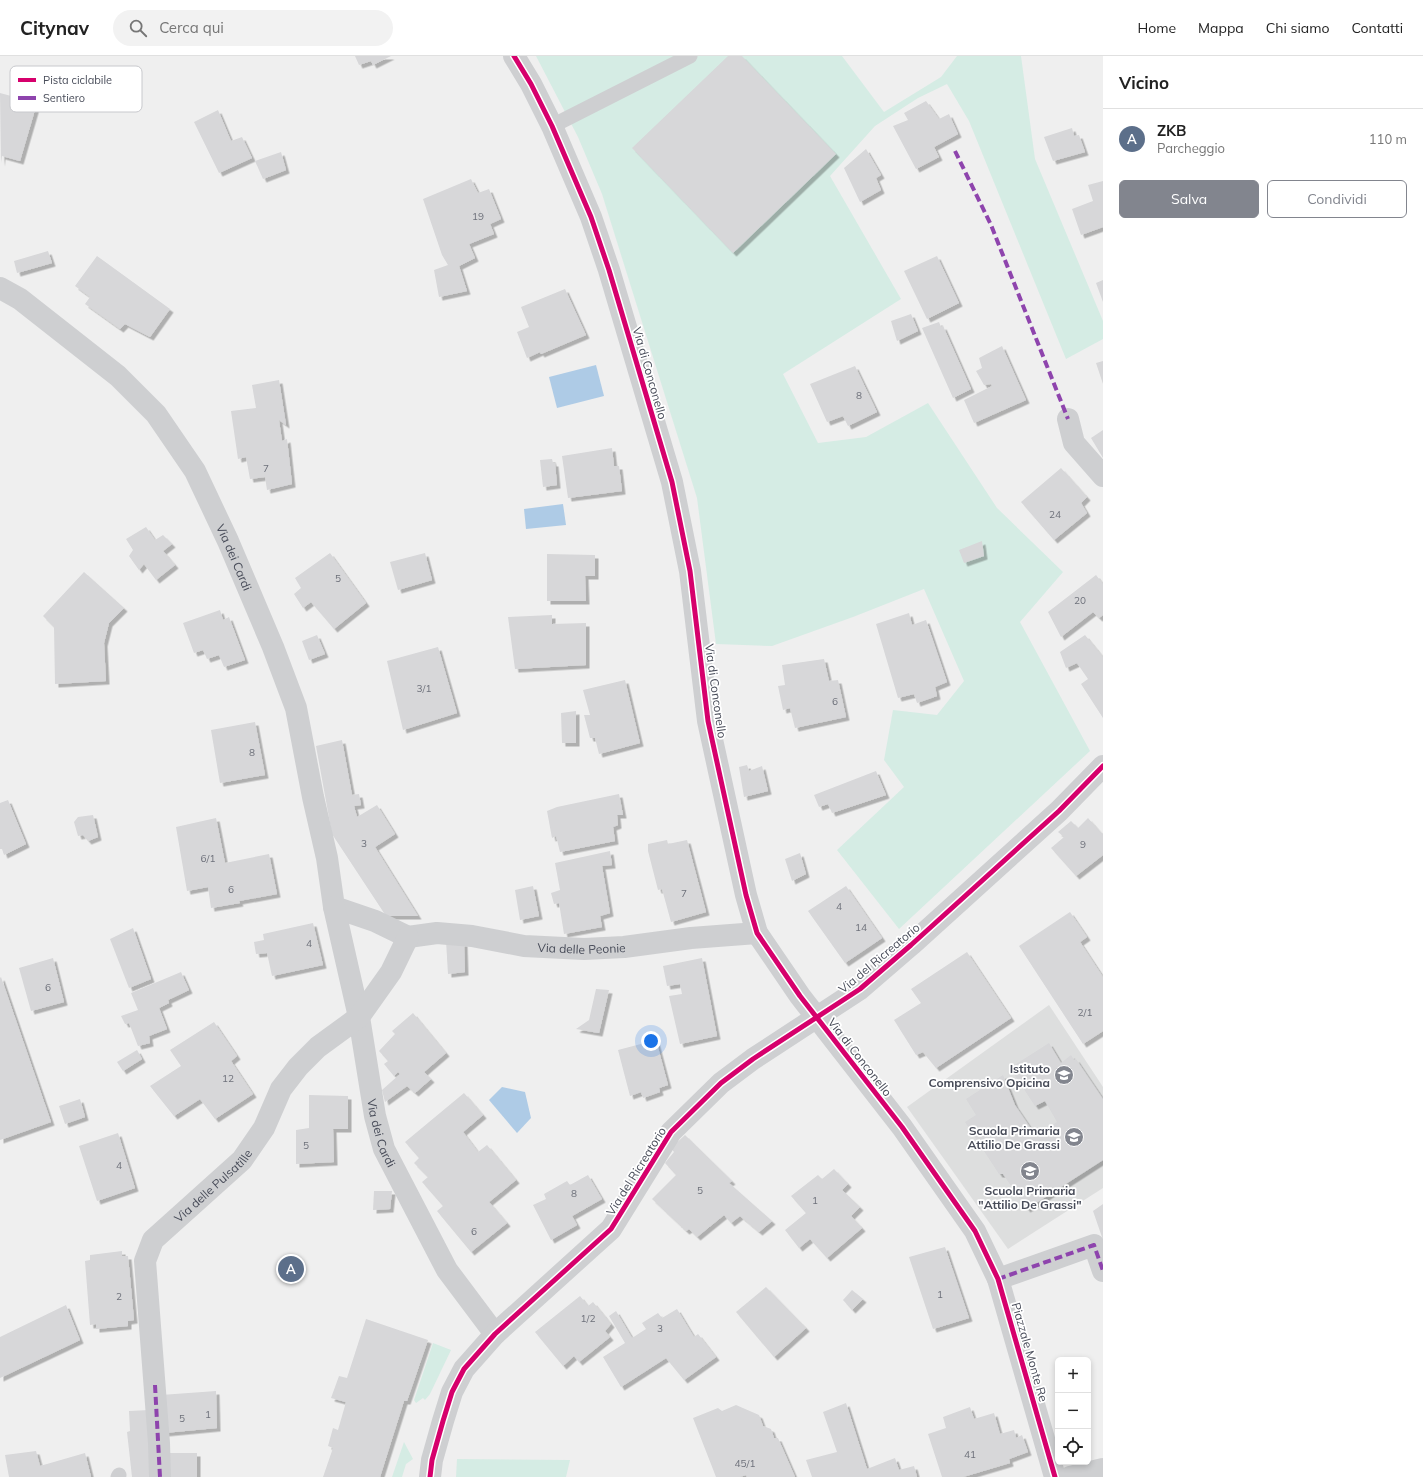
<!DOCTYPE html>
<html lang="it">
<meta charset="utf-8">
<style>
body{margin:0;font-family:Mulish,sans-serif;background:#f2f2f2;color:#222}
.controls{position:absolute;right:12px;bottom:12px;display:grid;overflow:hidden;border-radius:6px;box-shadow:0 2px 6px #0003}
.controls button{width:36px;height:36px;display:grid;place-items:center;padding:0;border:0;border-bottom:1px solid #e0e0e0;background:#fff;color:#222;font:20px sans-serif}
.you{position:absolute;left:651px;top:985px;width:14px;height:14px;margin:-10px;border:3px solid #fff;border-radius:50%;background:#1a73e8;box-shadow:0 0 0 6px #1a73e833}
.badge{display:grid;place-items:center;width:26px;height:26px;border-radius:50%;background:#82858e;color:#fff;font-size:13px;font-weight:700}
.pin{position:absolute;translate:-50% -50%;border:2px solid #fff;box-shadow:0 1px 4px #0006}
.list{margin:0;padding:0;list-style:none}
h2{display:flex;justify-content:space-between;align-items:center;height:52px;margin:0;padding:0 16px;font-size:17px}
h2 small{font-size:13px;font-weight:400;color:#767676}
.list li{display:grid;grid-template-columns:26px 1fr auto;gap:12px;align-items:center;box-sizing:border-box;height:60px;padding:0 16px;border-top:1px solid #e0e0e0}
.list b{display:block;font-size:15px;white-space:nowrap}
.list p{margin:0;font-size:13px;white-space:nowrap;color:#767676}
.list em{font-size:13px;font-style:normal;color:#767676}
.actions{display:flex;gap:8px;padding:12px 16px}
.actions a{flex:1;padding:9px 0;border:1px solid #82858e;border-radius:6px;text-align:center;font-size:14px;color:#82858e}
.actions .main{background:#82858e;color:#fff}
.icon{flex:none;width:22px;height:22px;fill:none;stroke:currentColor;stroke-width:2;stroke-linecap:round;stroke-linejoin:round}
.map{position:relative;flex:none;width:1103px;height:1421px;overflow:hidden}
header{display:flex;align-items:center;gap:24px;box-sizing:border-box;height:56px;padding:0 20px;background:#fff;border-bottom:1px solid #e0e0e0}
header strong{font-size:19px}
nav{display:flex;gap:22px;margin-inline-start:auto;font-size:14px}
.search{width:280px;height:36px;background:#f2f2f2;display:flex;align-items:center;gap:10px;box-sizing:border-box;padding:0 14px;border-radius:22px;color:#767676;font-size:15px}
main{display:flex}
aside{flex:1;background:#fff}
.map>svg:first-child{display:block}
.education{fill:#dddede}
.green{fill:#d5ece4}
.water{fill:#aecbe6}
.building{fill:#d7d7d9;filter:url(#shadow)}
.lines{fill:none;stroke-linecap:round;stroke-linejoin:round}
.lane{stroke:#cecfd1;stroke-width:15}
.street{stroke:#cecfd1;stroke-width:22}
.quiet{stroke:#8e44ad;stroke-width:4;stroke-dasharray:8 4;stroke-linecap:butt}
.cycleway-casing{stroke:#fff;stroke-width:8}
.cycleway{stroke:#d6006c;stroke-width:5}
.labels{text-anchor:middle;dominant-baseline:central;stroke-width:3.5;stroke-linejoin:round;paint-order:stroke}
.number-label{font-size:10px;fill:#6d707a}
.street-label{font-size:12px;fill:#484c59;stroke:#fff}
.poi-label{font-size:12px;font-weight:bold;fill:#484c59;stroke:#fff;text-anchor:end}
.key{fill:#fff;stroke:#c8c9cd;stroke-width:1}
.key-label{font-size:11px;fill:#484c59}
</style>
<header>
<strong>Citynav</strong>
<div class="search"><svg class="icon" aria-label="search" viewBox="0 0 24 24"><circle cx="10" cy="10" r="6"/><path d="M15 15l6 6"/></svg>Cerca qui</div>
<nav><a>Home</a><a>Mappa</a><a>Chi siamo</a><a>Contatti</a></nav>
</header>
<main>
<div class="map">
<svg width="1103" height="1421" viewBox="0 0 1103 1421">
<defs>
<filter id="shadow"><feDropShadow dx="3.5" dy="3.5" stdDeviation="0" flood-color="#0004"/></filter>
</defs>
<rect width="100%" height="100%" fill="#efefef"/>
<!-- education -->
<path class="education" d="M 1049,949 L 1103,1031 L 1103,1132 L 1008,1193 L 907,1051 Z"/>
<!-- green -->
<g class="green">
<path d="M 536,0 L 842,0 L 884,56 L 941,21 L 957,0 L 1021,0 L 1035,103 L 1103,265 L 1103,283 L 1066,303 L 969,65 L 947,28 L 918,42 L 875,70 L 830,120 L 901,243 L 783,318 L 818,387 L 866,381 L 928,347 L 997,452 L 1063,516 L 1020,566 L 1090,695 L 899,873 L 837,794 L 904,731 L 884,704 L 893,654 L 937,659 L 964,625 L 924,533 L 853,561 L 772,590 L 716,588 L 697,442 L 602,138 L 578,81 Z"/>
<path d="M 433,1287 L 451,1294 L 430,1338 L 425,1344 L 423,1342 L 416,1347 L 414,1344 Z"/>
<path d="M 404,1386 L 413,1403 L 406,1408 L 402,1421 L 392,1421 Z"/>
<path d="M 457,1403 L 570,1404 L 566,1421 L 456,1421 Z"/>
</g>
<!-- water -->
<g class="water">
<path d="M 596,309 L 604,340 L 557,352 L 549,321 Z"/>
<path d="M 563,448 L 566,469 L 526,473 L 524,453 Z"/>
<path d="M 502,1031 L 525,1036 L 531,1062 L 517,1077 L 489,1044 Z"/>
</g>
<!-- building -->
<g class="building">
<path d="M 355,0 L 391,0 L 373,9 L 371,5 L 359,9 Z"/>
<path d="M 728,0 L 742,0 L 836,98 L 733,197 L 632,92 Z"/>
<path d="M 0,37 L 37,47 L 20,105 L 2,100 L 1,107 Z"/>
<path d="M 926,45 L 939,63 L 949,58 L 958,78 L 934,91 L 939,101 L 916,113 L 893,70 L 908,64 L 904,57 Z"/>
<path d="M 218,54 L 231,85 L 242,81 L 252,102 L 219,117 L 194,66 Z"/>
<path d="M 1072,72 L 1074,80 L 1079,79 L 1085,96 L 1053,105 L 1044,81 Z"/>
<path d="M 866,93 L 881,119 L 876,122 L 881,134 L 860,146 L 844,112 Z"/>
<path d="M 281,96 L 286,114 L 263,123 L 255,105 Z"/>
<path d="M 471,123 L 478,137 L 489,133 L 501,163 L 490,168 L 494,178 L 469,188 L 475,202 L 459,210 L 467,235 L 439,241 L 434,214 L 448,209 L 442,199 L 423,143 Z"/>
<path d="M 1103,125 L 1103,171 L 1081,179 L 1072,153 L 1093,145 L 1088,129 Z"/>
<path d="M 48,195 L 52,207 L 17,217 L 14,205 Z"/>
<path d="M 97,200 L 170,253 L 150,281 L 125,268 L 120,273 L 85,248 L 90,241 L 75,230 Z"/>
<path d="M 937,200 L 959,247 L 927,263 L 904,215 Z"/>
<path d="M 1103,224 L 1103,246 L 1096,227 Z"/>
<path d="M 565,233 L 586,279 L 541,298 L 540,296 L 527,302 L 517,276 L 529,271 L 521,251 Z"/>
<path d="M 911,258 L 918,275 L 897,285 L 891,265 Z"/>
<path d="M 939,266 L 941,271 L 943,270 L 971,333 L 953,342 L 922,272 Z"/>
<path d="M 1002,290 L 1026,344 L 974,367 L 964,344 L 992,330 L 991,328 L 984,329 L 976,315 L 982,312 L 979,302 Z"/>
<path d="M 1103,305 L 1103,328 L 1096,307 Z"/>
<path d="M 855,310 L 877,356 L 848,370 L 843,360 L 827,366 L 810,328 Z"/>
<path d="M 279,324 L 286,369 L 279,364 L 282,385 L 287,383 L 292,428 L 267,434 L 265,421 L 250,423 L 246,401 L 238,403 L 231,355 L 256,352 L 252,329 Z"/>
<path d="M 1103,374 L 1103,402 L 1091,382 Z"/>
<path d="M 612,392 L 614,410 L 619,410 L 622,435 L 568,442 L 562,400 Z"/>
<path d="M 552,403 L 553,407 L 555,407 L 557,429 L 543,431 L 540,404 Z"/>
<path d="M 1061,412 L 1087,441 L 1081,447 L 1087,457 L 1054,484 L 1021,446 Z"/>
<path d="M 146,471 L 155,484 L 163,479 L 172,488 L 163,495 L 175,509 L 156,524 L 144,508 L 139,514 L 129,500 L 133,494 L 126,483 Z"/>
<path d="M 982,485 L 984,500 L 964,507 L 959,494 Z"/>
<path d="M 330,497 L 366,547 L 334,573 L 311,546 L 303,552 L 294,538 L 301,532 L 295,522 Z"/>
<path d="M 425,497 L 432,524 L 398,534 L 390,506 Z"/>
<path d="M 547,498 L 595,499 L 595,520 L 585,520 L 586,545 L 547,545 Z"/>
<path d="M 84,516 L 124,552 L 109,567 L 104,587 L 106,625 L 55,628 L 54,571 L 43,560 Z"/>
<path d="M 1096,519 L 1103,528 L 1103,559 L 1099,562 L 1093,556 L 1061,581 L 1048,556 Z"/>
<path d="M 220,554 L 223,564 L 229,561 L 245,604 L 224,611 L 219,599 L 207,603 L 203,594 L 194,597 L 183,567 Z"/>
<path d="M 909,557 L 912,569 L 926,564 L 947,626 L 935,631 L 937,640 L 917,647 L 914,638 L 898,642 L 876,568 Z"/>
<path d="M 552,559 L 552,568 L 586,567 L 586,609 L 515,613 L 508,561 Z"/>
<path d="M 317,579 L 325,598 L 309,604 L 302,585 Z"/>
<path d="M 1085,579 L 1103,601 L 1103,662 L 1081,628 L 1088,623 L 1077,607 L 1066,612 L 1060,596 Z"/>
<path d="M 438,591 L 457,657 L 403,674 L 387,605 Z"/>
<path d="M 824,603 L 829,625 L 838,624 L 846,661 L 795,672 L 790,652 L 783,654 L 778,630 L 785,629 L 782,609 Z"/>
<path d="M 625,624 L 640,687 L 599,698 L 595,682 L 590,682 L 584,659 L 590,659 L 583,634 Z"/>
<path d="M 576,655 L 576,687 L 562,687 L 561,657 Z"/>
<path d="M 255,666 L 265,719 L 220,727 L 211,674 Z"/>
<path d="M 342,684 L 352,739 L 359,738 L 361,749 L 354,750 L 357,761 L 377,749 L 395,778 L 375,791 L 418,860 L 386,860 L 332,778 L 316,690 Z"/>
<path d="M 747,709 L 749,715 L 762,710 L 768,735 L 744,741 L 739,711 Z"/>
<path d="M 876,715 L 886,739 L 832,757 L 828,748 L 819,751 L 814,739 Z"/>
<path d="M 619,738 L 623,759 L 617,759 L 618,769 L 613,771 L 615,785 L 560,796 L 556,780 L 552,782 L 547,755 L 557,751 Z"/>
<path d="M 8,744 L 26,788 L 4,799 L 2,793 L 0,793 L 0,747 Z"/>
<path d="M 93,759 L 98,781 L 88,785 L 83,779 L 78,780 L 74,766 L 78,761 Z"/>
<path d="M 216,762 L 225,807 L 269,798 L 277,838 L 239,845 L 240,847 L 211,852 L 208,831 L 187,835 L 176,771 Z"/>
<path d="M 1088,762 L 1103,779 L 1103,799 L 1076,820 L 1051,792 L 1064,781 L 1058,776 L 1071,765 L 1078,772 Z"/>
<path d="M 667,784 L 668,788 L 687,784 L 706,856 L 671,866 L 662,833 L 658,834 L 648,795 L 648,788 Z"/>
<path d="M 610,795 L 612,809 L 602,810 L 610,857 L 600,860 L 602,871 L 564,878 L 559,847 L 554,848 L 551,837 L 560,834 L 555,807 Z"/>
<path d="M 800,797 L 806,818 L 792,825 L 785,803 Z"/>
<path d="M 533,830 L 539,860 L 520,864 L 515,834 Z"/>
<path d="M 846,830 L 882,882 L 845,907 L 808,855 Z"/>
<path d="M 1070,856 L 1087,881 L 1080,886 L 1103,921 L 1103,975 L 1083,988 L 1019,890 Z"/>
<path d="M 313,867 L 323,909 L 272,920 L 267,897 L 256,898 L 254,886 L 264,884 L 263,878 Z"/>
<path d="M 133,872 L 151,923 L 129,932 L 110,883 Z"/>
<path d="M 446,885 L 464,887 L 465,916 L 448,918 Z"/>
<path d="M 967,896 L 1011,962 L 936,1012 L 923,996 L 916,999 L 894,964 L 921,947 L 911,933 Z"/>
<path d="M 53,902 L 64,946 L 31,955 L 19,912 Z"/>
<path d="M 702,902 L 717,980 L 680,988 L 669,940 L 682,938 L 680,928 L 667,930 L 663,910 Z"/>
<path d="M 181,916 L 189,934 L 168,944 L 169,947 L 159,952 L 167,973 L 149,980 L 150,987 L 138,990 L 129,967 L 125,968 L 121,960 L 138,954 L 131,937 Z"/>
<path d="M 1,921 L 51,1066 L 0,1084 L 0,922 Z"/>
<path d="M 596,933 L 609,934 L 599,977 L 576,973 L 589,964 Z"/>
<path d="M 413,957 L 446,997 L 424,1016 L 431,1023 L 415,1037 L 407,1030 L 385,1046 L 382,1034 L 400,1018 L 398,1016 L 394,1020 L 384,1008 L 388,1005 L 379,995 L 395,978 L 392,975 Z"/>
<path d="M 214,966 L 237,1000 L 231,1005 L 253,1038 L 215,1063 L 200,1043 L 174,1060 L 150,1030 L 181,1010 L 170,994 Z"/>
<path d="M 656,984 L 668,1029 L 659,1032 L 660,1036 L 643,1042 L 641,1036 L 630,1040 L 618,994 Z"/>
<path d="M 1049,987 L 1061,1007 L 1071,999 L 1074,1004 L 1076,1003 L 1103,1043 L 1103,1104 L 1027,1153 L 1003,1118 L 999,1118 L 965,1066 L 976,1059 L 966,1043 L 1003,1019 L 1015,1049 L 1036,1080 L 1057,1066 L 1045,1045 L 1035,1050 L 1010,1012 Z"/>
<path d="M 137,994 L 142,1003 L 123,1015 L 117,1006 Z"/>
<path d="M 464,1037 L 483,1059 L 463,1076 L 478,1096 L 487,1089 L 516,1124 L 489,1146 L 507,1167 L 471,1196 L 437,1155 L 443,1150 L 422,1126 L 428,1121 L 414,1107 L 419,1102 L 405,1086 Z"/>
<path d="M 309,1039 L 348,1040 L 348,1073 L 333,1073 L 334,1106 L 296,1108 L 296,1074 L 309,1072 Z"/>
<path d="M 80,1043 L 85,1061 L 65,1068 L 59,1050 Z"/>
<path d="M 118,1077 L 135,1132 L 97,1145 L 79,1090 Z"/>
<path d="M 685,1079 L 732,1125 L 729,1127 L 772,1165 L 759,1176 L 740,1160 L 731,1167 L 724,1159 L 697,1181 L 689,1173 L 686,1175 L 652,1143 L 676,1119 L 665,1107 L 674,1096 L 671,1092 Z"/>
<path d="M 834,1113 L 848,1128 L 842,1134 L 860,1151 L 851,1160 L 862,1172 L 827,1202 L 810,1183 L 799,1192 L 785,1174 L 806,1157 L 791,1140 L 818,1119 L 822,1123 Z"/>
<path d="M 588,1119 L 602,1143 L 572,1160 L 577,1169 L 551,1184 L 533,1149 L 546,1143 L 544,1138 L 567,1125 L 570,1129 Z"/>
<path d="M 374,1135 L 392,1135 L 390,1153 L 373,1154 Z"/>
<path d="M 1103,1148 L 1103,1184 L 1093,1155 Z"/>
<path d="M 945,1191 L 969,1262 L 933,1273 L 909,1201 Z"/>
<path d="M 122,1195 L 122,1200 L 128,1200 L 134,1264 L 128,1265 L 128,1270 L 96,1273 L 96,1268 L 90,1269 L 85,1205 L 90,1204 L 90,1199 Z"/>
<path d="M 766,1231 L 806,1272 L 774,1301 L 736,1256 Z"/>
<path d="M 852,1234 L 863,1243 L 852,1254 L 843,1244 Z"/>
<path d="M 580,1240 L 588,1250 L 593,1246 L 611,1268 L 605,1275 L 610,1281 L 579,1306 L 574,1300 L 563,1310 L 535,1276 Z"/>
<path d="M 66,1249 L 80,1284 L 0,1322 L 0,1281 Z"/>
<path d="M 677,1253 L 694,1281 L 698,1278 L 716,1301 L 684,1324 L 666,1302 L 621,1331 L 603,1301 L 625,1287 L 609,1260 L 616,1255 L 632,1282 L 646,1273 L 642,1267 L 658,1257 L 662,1262 Z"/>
<path d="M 366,1263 L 428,1284 L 407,1345 L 404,1345 L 380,1421 L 323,1421 L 333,1392 L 328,1390 L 333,1372 L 338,1374 L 346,1346 L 331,1342 L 339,1320 L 347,1322 Z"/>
<path d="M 216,1335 L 217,1372 L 164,1377 L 161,1339 Z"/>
<path d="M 846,1347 L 867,1413 L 895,1402 L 899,1414 L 914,1410 L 917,1421 L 812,1421 L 806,1404 L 837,1396 L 823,1356 Z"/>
<path d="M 736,1349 L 759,1359 L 763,1370 L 771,1373 L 774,1382 L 778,1382 L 795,1421 L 747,1421 L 746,1419 L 740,1421 L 716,1421 L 693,1362 L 718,1352 L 722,1355 Z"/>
<path d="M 970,1351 L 974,1363 L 994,1357 L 1000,1378 L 1014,1374 L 1016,1382 L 1022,1379 L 1028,1396 L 1009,1403 L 1010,1407 L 963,1421 L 942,1421 L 928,1378 L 946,1372 L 943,1361 Z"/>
<path d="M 150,1354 L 154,1421 L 132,1421 L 127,1376 L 130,1375 L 129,1355 Z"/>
<path d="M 36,1395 L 40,1410 L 85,1397 L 91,1421 L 9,1421 L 5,1399 Z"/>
<rect x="167" y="1397" width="30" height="24"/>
</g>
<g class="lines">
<!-- lane -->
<g class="lane">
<path d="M 552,70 L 690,0"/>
<path d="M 118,1421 L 119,1419"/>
</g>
<!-- street -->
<g class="street">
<path d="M 514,0 L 531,28 L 552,70 L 591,161 L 609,214 L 672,426 L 690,515 L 708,665 L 746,839 L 757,877 L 800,940 L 902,1071 L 975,1175 L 998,1223 L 1055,1421"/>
<path id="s1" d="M 0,232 L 20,243 L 118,320 L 156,358 L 195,415 L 228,485 L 273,591 L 296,652 L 313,741 L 327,802 L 334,851 L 375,865 L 408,881"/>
<path d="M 1068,363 L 1074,387 L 1103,420"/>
<path id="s2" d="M 334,851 L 359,961 L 375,1060 L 384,1093 L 447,1214 L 495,1278"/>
<path id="s3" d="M 408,881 L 437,877 L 472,880 L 524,890 L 584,893 L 624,891 L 691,882 L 757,877"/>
<path d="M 998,1223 L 1094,1189 L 1103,1215"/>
<path id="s4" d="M 160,1421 L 159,1387 L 145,1205 L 153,1184 L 242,1104 L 264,1072 L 281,1033 L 298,1011 L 318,991 L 359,961 L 391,916 L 408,881"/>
<path d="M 430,1421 L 432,1404 L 443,1365 L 452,1336 L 464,1313 L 495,1278 L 611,1173 L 671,1076 L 721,1027 L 753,1003 L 860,933 L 911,889 L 1059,755 L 1103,710"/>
<path d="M 1070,1421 L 1103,1413"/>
</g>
<!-- quiet -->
<g class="quiet">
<path d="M 955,95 L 991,169 L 1068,363"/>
<path d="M 998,1223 L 1094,1189 L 1103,1215"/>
<path d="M 155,1329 L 160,1421"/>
</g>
<!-- cycleway casing -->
<g class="cycleway-casing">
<g id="cycleway">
<path d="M 514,0 L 531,28 L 552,70 L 591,161 L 609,214 L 672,426 L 690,515 L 708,665 L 746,839 L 757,877 L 800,940 L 902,1071 L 975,1175 L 998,1223 L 1055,1421"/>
<path d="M 430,1421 L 432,1404 L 443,1365 L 452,1336 L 464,1313 L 495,1278 L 611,1173 L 671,1076 L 721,1027 L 753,1003 L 860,933 L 911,889 L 1059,755 L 1103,710"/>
</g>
</g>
<!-- cycleway -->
<use href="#cycleway" class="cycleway"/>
</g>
<!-- icons -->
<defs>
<g id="school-disc" transform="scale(1)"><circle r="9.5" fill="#82858e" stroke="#fff"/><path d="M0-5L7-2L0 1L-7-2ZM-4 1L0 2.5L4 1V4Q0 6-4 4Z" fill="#fff"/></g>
</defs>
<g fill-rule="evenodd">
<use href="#school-disc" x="1064" y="1019"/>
<use href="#school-disc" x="1074" y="1081"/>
<use href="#school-disc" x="1030" y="1115"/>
</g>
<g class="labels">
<!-- number labels -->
<g class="number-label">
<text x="478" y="160">19</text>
<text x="859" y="339">8</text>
<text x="266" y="412">7</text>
<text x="1055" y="458">24</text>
<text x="338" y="522">5</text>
<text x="1080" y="544">20</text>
<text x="424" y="632">3/1</text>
<text x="835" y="645">6</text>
<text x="252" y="696">8</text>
<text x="364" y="787">3</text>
<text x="1083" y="788">9</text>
<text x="208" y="802">6/1</text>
<text x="231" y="833">6</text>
<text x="684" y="837">7</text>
<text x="839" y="850">4</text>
<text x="861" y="871">14</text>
<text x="309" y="887">4</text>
<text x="48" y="931">6</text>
<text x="1085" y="956">2/1</text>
<text x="228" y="1022">12</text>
<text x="306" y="1089">5</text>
<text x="119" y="1109">4</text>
<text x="700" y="1134">5</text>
<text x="574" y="1137">8</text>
<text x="815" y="1144">1</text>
<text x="474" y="1175">6</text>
<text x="940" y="1238">1</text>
<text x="119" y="1240">2</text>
<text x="588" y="1262">1/2</text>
<text x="660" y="1272">3</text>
<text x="208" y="1358">1</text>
<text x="182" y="1362">5</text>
<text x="970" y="1398">41</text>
<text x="745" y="1407">45/1</text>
</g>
<!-- street labels -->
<g class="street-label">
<text transform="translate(650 317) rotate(74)">Via di Conconello</text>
<text stroke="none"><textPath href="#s1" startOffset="365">Via dei Cardi</textPath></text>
<text transform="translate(716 635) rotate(82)">Via di Conconello</text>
<text stroke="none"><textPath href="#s3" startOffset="175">Via delle Peonie</textPath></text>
<text transform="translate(879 902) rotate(-40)">Via del Ricreatorio</text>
<text transform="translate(860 1001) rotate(52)">Via di Conconello</text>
<text stroke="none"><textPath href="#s2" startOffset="231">Via dei Cardi</textPath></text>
<text transform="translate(636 1115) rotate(-58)">Via del Ricreatorio</text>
<text stroke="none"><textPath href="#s4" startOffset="320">Via delle Pulsatille</textPath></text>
<text transform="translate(1030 1296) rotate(74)">Piazzale Monte Re</text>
</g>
<!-- poi labels -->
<g class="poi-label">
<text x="1050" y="1012">Istituto<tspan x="1050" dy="14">Comprensivo Opicina</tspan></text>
<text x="1060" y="1074">Scuola Primaria<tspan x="1060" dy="14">Attilio De Grassi</tspan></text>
<text x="1030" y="1134" text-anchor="middle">Scuola Primaria<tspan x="1030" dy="14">"Attilio De Grassi"</tspan></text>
</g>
</g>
<!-- legend -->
<rect x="10" y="10" width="132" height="46" rx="6" class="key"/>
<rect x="18" y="22" width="18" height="4" fill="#d6006c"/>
<rect x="18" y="40" width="18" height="4" fill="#8e44ad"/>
<g class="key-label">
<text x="43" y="28">Pista ciclabile</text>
<text x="43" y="46">Sentiero</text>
</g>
</svg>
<div class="controls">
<button>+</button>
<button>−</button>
<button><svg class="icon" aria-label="locate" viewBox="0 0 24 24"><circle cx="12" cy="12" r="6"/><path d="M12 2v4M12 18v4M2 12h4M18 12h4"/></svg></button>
</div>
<div class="you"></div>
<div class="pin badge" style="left:291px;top:1213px;background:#5c6f8a">A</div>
</div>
<aside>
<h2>Vicino<small></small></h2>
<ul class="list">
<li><span class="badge" style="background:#5c6f8a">A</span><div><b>ZKB</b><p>Parcheggio</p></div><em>110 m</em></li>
</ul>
<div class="actions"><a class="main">Salva</a><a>Condividi</a></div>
</aside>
</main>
